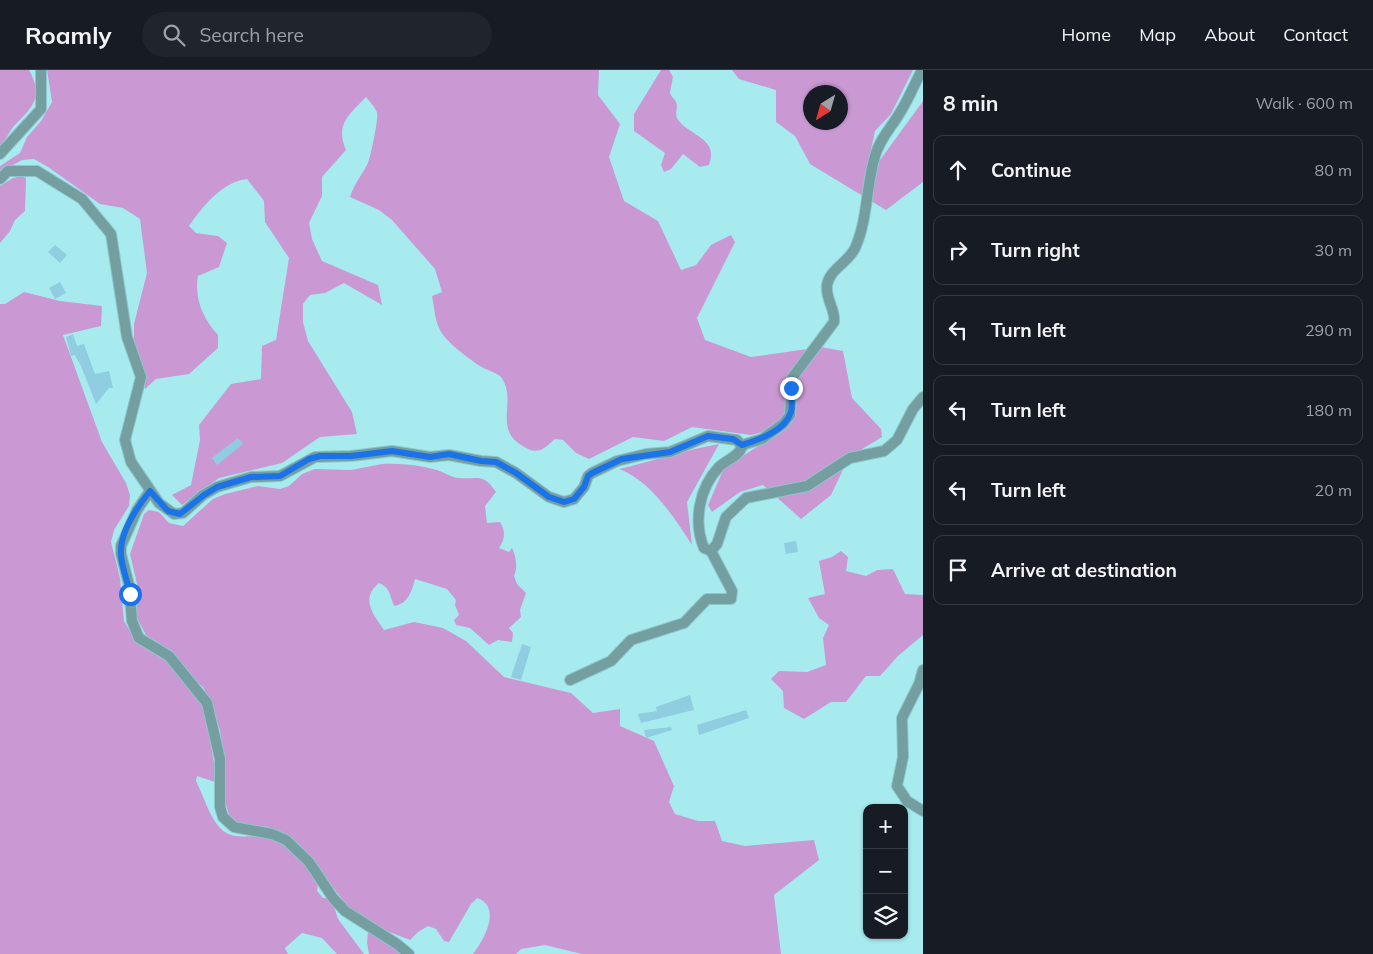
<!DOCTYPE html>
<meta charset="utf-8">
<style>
body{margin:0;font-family:Mulish,sans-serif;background:#20242c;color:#f1f3f6}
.controls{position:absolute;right:15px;bottom:15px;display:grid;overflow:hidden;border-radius:10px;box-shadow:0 1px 4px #0004}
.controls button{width:45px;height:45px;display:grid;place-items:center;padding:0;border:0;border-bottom:1px solid #363941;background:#171b24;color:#f1f3f6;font:25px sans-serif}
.compass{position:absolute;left:803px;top:15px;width:45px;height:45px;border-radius:50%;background:#171b24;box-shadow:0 1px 4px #0004;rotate:217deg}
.stop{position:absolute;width:15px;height:15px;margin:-11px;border:4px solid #1a73e8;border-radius:50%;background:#fff}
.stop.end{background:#1a73e8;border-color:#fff;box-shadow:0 1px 5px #0008}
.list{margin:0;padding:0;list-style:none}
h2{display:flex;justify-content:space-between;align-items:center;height:65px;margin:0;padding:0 20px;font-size:21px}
h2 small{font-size:16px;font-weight:400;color:#9ea1a6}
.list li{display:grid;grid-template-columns:32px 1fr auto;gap:15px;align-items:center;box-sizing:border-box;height:70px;margin:0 10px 10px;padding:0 10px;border:1px solid #363941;border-radius:10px}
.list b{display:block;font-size:19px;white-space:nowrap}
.list em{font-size:16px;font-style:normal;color:#9ea1a6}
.icon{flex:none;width:28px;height:28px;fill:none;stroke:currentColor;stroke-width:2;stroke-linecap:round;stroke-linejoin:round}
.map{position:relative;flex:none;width:923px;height:884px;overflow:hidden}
header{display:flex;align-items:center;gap:30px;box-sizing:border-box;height:70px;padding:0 25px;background:#171b24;border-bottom:1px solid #363941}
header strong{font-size:24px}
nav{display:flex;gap:28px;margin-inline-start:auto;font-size:18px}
.search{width:350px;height:45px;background:#20242c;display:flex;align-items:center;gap:12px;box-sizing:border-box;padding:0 18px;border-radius:28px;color:#9ea1a6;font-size:19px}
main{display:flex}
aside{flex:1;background:#171b24}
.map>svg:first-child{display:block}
.green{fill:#ca99d4;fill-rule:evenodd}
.building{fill:#90cde1}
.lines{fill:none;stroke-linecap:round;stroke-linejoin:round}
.street-casing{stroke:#8bc8cc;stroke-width:12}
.street{stroke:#759ea0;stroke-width:10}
.route{stroke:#1a73e8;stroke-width:6}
</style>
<header>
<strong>Roamly</strong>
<div class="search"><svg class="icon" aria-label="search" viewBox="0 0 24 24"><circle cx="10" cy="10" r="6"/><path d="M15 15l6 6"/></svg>Search here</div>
<nav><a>Home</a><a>Map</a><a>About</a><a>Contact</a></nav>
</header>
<main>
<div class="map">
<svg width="923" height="884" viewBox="0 0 923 884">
<rect width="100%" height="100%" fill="#a7ebef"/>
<!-- green -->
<g class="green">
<path d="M 0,0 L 29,0 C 44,27 33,37 14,56 C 9,62 6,70 0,76 Z"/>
<path d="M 47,0 L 599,0 L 598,25 L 620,54 L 609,87 L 624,131 L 658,151 L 681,200 L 696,195 L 711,175 L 731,165 L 735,172 L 697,248 L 705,270 L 751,287 L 821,277 L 843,281 L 852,328 L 881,359 L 882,367 L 849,387 L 831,425 L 801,449 L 763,415 L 740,422 L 712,442 L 708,435 L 724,398 L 788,357 L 788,346 L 770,360 L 751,365 L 692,357 L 664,371 L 633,367 L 589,389 L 576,383 L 563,370 L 555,369 C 545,378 539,385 526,378 C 490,360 519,331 501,307 C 496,302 486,300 480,296 C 468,288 447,273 440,260 C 435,251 434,236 432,226 L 442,222 L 435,199 L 392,150 L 379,140 L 350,127 C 354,114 362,105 368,93 C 370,89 379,47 377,43 C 376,38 369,31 366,27 C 349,45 335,54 346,80 L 322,107 L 322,126 L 309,153 L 312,169 L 322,191 L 378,215 L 382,235 L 344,213 L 325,223 L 310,225 L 303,234 L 303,252 L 308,271 L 352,342 L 357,364 L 320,367 L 282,393 L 219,408 L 182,435 L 172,425 L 191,415 L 200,370 L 199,355 L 231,314 L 261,309 L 262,276 L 276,270 L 289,188 L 265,152 L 264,131 L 247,109 C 222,112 203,136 189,156 L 196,163 L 218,166 L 227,173 L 219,197 L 198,206 C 194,228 203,249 218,265 L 218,278 L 189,304 L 156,309 L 145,319 L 134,270 L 134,254 L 147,203 L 140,149 L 123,138 L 100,134 L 48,97 L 34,89 L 22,90 L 0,102 L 0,96 L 20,83 L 27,67 L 41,51 L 52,32 Z"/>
<path d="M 661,0 L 669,0 L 673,7 L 670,22 C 671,27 674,28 676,32 C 679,39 673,44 679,51 C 691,66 719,69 709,95 L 700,97 L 683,84 L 671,99 L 664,102 L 661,95 L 665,83 L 634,61 L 634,44 Z"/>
<path d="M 732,0 L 913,0 L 891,44 L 875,61 L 864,112 L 923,31 L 923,112 L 886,140 L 810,94 L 795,66 L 776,52 L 776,20 L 739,9 ZM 811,22 L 841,22 L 841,52 L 811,52 Z"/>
<path d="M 22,106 L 26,108 L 25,141 L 15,150 L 10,161 L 0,173 L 0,116 L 13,108 Z"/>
<path d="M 24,222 L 60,231 L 102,236 L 101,256 L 63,265 L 102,372 L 126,413 L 130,425 L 129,436 L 114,460 L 111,472 L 120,508 L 124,551 L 136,571 L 166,590 L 204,637 L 217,709 L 215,712 L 197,706 L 196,711 C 204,726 209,747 221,759 C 235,772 253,763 269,768 C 291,774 305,795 318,812 L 317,821 L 323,828 L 329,828 L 333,833 L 338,849 L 364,884 L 337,884 L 322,868 L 302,863 L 285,878 L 288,884 L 0,884 L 0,234 L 5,234 Z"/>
<path d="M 719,374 L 687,432 L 692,475 C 674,447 651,411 619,399 C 653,391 685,380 719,374 Z"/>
<path d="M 382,394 C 401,393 419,395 437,400 C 444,402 452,408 459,408 C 477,410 483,402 496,422 L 485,436 L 487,453 L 500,452 C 506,462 505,469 499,478 L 509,482 L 512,478 C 516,486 518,498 514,506 L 517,514 L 526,523 L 520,540 L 521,547 L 509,558 L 513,563 L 512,572 L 498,570 L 489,575 L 470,558 L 456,555 L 454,550 L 459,545 L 455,535 L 456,530 L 447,519 L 415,509 C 412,521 408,534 394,536 C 390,526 390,517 379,513 C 360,529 373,544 384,560 L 414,552 L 443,558 L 466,571 L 504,607 L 571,623 L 593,643 L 620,639 L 620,656 L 654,671 L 674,716 L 669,732 L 675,744 L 698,751 L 715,751 L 722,771 L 745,776 L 814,770 L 819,790 L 774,825 L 781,884 L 582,884 L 545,875 L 521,879 L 516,884 L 473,884 C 483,871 503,837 477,828 L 471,834 L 449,872 L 444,871 L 436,859 L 428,856 L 418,862 L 410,870 L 366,853 L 351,841 L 314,792 L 289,766 L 268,757 L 237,753 L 230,748 L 226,735 L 220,660 L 208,627 L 203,617 L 188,605 L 173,584 L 146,565 L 137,548 L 137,514 L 130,484 L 144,444 L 149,440 L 159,442 L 169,453 L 183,456 L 213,429 L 225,424 L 258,416 L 280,419 L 289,416 L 302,404 L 315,399 L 351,400 Z"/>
<path d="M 841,481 L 848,487 L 846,501 L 866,506 L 877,500 L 893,499 L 905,524 L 923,525 L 923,565 L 898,586 L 880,606 L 866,606 L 846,632 L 831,632 L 804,649 L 784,638 L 783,621 L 771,609 L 779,601 L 807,602 L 826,595 L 823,568 L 829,555 L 819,548 L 808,528 L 825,524 L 819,491 L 832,487 Z"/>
<path d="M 368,861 L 402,883 L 402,884 L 369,884 L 367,873 Z"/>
</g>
<!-- building -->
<g class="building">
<path d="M 55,175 L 67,185 L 60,193 L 48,182 Z"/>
<path d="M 60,212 L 66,223 L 55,229 L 49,218 Z"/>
<path d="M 73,264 L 77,276 L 84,274 L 95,304 L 109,301 L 113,318 L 109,318 L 96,334 L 81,296 L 75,285 L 71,286 L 66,267 Z"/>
<path d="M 238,368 L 243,374 L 217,395 L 212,388 Z"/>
<path d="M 796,471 L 798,482 L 786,484 L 784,473 Z"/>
<path d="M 522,574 L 531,577 L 521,610 L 511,607 Z"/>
<path d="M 690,625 L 694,640 L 641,653 L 638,644 L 657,641 L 656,637 Z"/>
<path d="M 746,640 L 749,648 L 699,665 L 697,655 Z"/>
<path d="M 671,657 L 672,660 L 646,668 L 644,660 Z"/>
</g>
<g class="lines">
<!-- street casing -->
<g class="street-casing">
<g id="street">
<path d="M 0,84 L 41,39 L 41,0"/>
<path d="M 0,109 L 8,101 L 37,101 L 82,129 L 111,164 L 127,267 L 141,307 L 125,370 L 131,392 L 159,433 L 174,444 L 183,443 L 203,425 L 217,417 L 251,407 L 280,406 L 315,387 L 351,386 L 392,381 L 430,387 L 449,385 L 481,391 L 496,392 L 516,403 L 549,427 L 564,432 L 574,429 L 584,417 L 588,406 L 592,403 L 617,391 L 646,384 L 670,382 L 708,366 L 737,370 L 742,377 C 738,387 726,390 719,397 C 699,418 693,452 704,478 L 711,481 L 717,474 L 726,447 L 746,428 L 807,416 L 850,388 L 884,381 L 897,370 L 913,339 L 923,327"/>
<path d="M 742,375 L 762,369 L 783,354 L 790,345 L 792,308 L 834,252 C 836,240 825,229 827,215 C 830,198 850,192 856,176 C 868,147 866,116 875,86 C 880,68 892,57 901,41 C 909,28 915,13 922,0"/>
<path d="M 150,421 L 137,440 L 121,476 L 121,484 L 129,515 L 132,551 L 139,568 L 169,586 L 207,633 L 220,689 L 220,737 L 223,747 L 234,757 L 272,764 L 286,770 L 309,792 L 333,828 L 345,841 L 397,874 L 409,884"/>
<path d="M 923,600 L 919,614 L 902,648 L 903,687 L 897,716 L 907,731 L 923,741"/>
<path d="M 570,610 L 611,591 L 631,570 L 684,553 L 707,529 L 731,529 L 732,521 L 711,481"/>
</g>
</g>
<!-- street -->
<use href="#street" class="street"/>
</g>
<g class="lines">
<!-- route -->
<path class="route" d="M 130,524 C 128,510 120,495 121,481 C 121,461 138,436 150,421 L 168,441 L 180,444 L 204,425 L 217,417 L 251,407 L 280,406 L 309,389 L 320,386 L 351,386 L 392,381 L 430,387 L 449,384 L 481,391 L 496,392 L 516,403 L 549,427 L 564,432 L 574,429 L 584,417 L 588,406 L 592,403 L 622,389 L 670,382 L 708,366 L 733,369 L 742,375 C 759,370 785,361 791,342 C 793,334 791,325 791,318"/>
</g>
</svg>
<div class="controls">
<button>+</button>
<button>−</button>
<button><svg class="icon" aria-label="layers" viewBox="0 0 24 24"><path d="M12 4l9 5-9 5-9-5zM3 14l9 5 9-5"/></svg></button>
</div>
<svg class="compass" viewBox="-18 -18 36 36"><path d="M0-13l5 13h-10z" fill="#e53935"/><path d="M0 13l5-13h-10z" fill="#9ea1a6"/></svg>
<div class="stop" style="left:130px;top:524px"></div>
<div class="stop end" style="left:791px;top:318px"></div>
</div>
<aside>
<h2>8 min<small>Walk · 600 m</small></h2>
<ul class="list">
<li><svg class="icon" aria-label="ahead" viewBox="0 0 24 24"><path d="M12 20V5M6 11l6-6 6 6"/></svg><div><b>Continue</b></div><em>80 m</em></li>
<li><svg class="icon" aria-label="right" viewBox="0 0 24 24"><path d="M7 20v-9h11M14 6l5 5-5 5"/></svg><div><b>Turn right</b></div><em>30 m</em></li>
<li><svg class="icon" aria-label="left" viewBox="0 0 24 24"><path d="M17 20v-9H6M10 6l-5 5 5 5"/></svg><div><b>Turn left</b></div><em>290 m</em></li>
<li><svg class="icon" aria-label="left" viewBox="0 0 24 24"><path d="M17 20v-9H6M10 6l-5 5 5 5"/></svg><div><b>Turn left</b></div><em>180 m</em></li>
<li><svg class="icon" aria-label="left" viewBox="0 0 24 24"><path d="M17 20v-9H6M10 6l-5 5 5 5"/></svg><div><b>Turn left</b></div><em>20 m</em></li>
<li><svg class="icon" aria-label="arrive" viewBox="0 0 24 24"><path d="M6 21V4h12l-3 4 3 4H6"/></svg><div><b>Arrive at destination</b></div></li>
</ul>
</aside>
</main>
